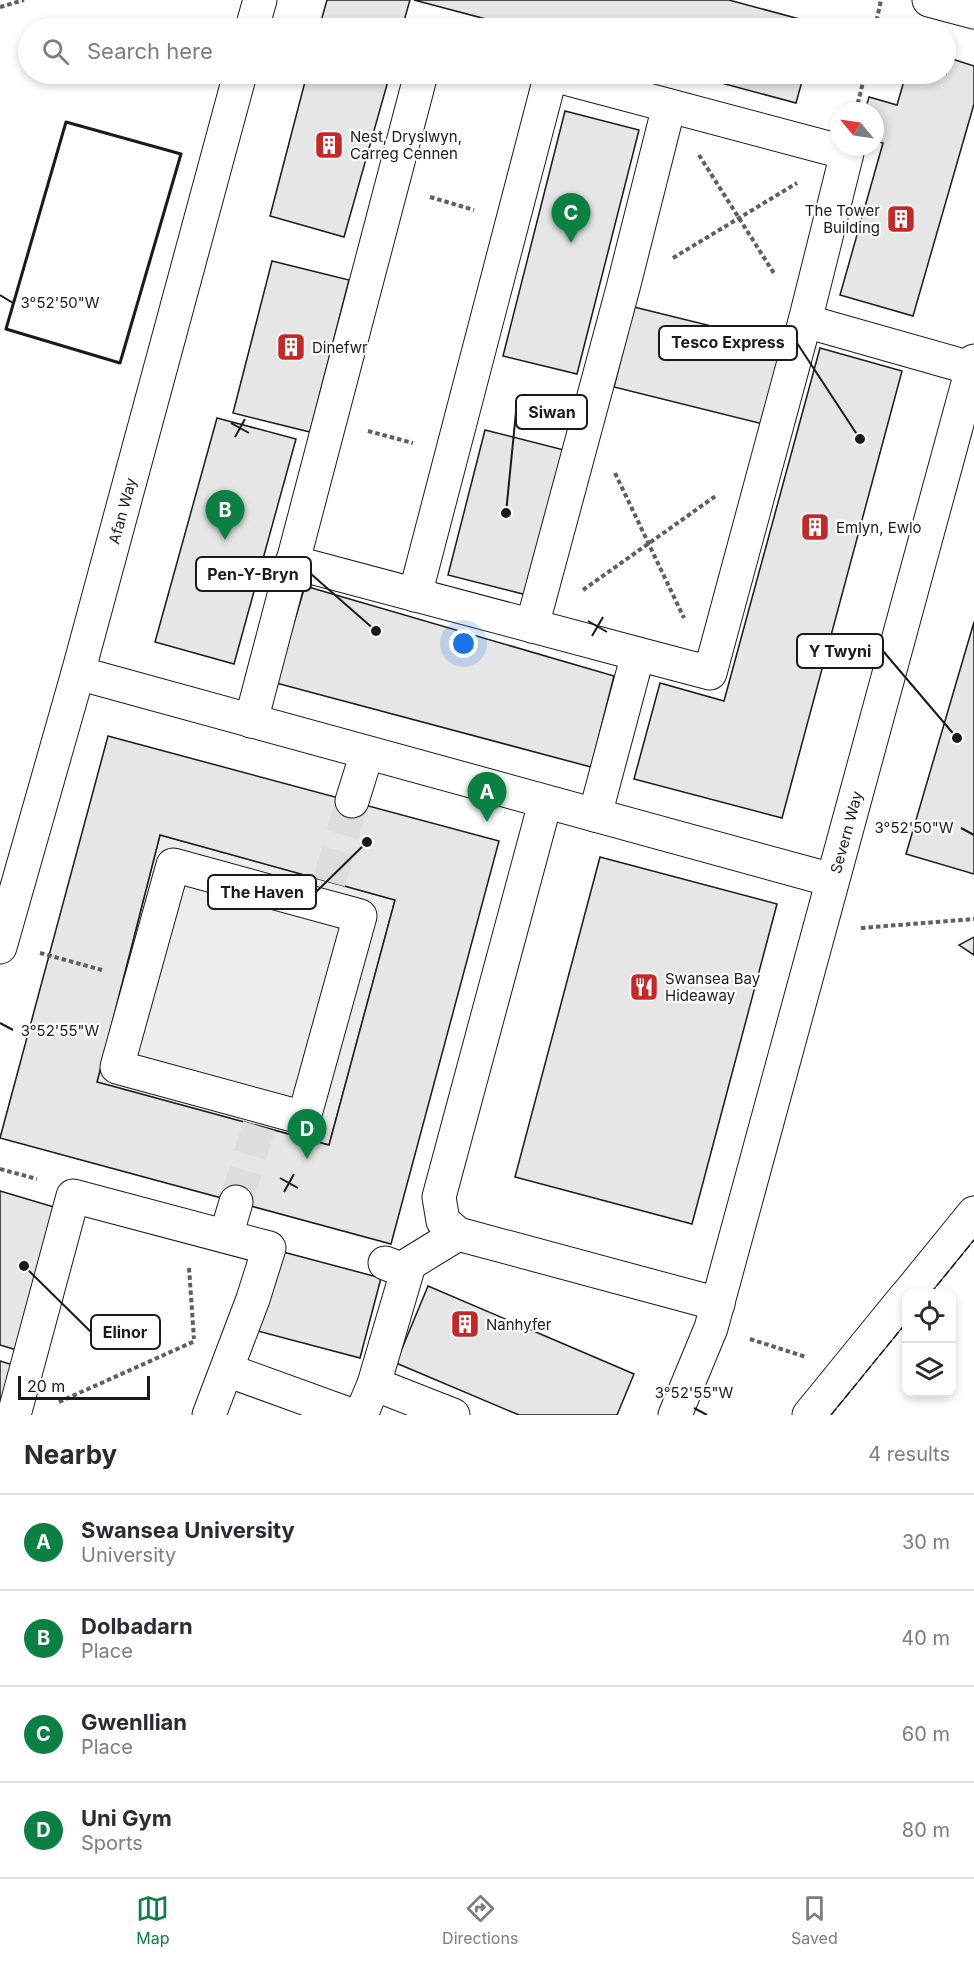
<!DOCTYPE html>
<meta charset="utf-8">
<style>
body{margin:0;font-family:Inter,sans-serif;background:#f7f7f7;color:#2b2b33}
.controls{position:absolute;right:18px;bottom:18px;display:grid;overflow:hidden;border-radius:12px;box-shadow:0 3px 9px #0003}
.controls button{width:54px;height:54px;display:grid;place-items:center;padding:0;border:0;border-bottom:2px solid #e1e1e2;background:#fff;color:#2b2b33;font:30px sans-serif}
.compass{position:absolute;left:830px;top:102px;width:54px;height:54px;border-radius:50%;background:#fff;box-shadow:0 3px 9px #0003;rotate:299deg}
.scale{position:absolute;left:18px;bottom:15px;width:132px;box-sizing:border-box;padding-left:6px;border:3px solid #1a1a1a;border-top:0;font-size:16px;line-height:21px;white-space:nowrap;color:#1a1a1a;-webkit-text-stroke:4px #fff;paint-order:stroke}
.you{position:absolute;left:464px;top:644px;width:21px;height:21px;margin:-15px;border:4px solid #fff;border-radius:50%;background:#1a73e8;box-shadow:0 0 0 9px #1a73e833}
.badge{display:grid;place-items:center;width:39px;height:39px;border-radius:50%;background:#0b8043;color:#fff;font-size:20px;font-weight:700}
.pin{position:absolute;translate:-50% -50px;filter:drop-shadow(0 2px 3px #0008)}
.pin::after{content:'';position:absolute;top:32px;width:21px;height:18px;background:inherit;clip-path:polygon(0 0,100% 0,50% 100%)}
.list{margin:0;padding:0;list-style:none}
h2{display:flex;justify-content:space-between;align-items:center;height:78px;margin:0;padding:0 24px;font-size:26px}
h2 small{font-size:20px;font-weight:400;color:#7c7c81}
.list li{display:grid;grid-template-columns:39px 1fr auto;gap:18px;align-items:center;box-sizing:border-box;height:96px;padding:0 24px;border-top:2px solid #e1e1e2}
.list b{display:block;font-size:22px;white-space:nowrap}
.list p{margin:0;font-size:20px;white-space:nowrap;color:#7c7c81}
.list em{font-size:20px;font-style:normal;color:#7c7c81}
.icon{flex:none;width:33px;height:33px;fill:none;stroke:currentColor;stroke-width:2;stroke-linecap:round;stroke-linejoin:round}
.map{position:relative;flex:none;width:974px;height:1415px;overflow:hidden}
.search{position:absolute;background:#fff;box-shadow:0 3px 9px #0003;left:18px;right:18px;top:18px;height:66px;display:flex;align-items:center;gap:15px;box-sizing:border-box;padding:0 21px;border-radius:33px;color:#7c7c81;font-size:22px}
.sheet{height:462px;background:#fff}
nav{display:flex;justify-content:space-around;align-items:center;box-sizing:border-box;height:84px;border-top:2px solid #e1e1e2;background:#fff;font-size:16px;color:#7c7c81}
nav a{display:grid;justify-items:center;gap:3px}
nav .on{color:#0b8043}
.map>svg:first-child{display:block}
.parking{fill:#ededed;stroke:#6a6a6a;stroke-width:1.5}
.building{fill:#e6e6e6;stroke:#1a1a1a;stroke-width:1.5;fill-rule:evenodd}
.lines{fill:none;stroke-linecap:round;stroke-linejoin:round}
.minor-tunnel{stroke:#ddd;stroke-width:33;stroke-dasharray:33 16;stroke-linecap:butt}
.minor-casing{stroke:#1a1a1a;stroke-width:35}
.path{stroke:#5f5f5f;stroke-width:4;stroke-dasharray:4.5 3;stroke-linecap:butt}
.minor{stroke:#fff;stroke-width:33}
.fence{stroke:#1a1a1a;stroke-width:1.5;stroke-dasharray:8 3;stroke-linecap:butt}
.wall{stroke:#1a1a1a;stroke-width:3}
.ticks{fill:none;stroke:#1a1a1a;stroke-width:2}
.labels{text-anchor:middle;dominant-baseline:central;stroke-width:4.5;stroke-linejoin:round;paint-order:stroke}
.poi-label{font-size:15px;fill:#1a1a1a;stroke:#fff;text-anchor:start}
.street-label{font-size:15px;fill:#1a1a1a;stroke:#fff}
.ticks-label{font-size:15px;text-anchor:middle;fill:#1a1a1a;stroke:#fff;stroke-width:4.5;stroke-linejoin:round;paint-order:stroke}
.leader{fill:none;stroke:#1a1a1a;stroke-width:2}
.callout-dot{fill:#1a1a1a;stroke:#fff;stroke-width:2}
.callout{fill:#fff;stroke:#1a1a1a;stroke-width:2}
.callout-label{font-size:16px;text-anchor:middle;font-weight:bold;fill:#1a1a1a}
</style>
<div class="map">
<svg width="974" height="1415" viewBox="0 0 974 1415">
<rect width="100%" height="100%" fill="#fff"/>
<!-- parking -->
<path class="parking" d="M 160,835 L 395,900 L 329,1145 L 97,1082 Z"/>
<!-- building -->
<g class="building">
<path d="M 327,0 L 410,0 L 402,28 L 319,28 Z"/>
<path d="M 414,0 L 729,0 L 818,24 L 817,28 L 520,28 Z"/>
<path d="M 946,57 L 974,66 L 974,104 L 913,316 L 840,295 L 883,143 L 875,141 L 875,111 L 865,111 L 869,97 L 897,105 L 906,74 L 946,74 Z"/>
<path d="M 307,74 L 390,74 L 344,237 L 270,216 Z"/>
<path d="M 688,74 L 804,74 L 796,103 Z"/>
<path d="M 565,111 L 639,130 L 577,374 L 503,356 Z"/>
<path d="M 272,261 L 349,280 L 310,432 L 233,413 Z"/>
<path d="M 634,307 L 788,345 L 767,425 L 614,387 Z"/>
<path d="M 820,348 L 902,371 L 782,818 L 634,779 L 660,683 L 724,701 Z"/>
<path d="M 217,418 L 296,439 L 234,664 L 155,642 Z"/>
<path d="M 485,430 L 564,450 L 527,595 L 448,575 Z"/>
<path d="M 305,586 L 614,676 L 591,767 L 276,683 Z"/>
<path d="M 974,622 L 974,874 L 906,854 Z"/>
<path d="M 108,736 L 499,841 L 391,1244 L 0,1138 ZM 160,835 L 395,900 L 329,1145 L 97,1082 Z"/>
<path d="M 600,857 L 777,904 L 692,1224 L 515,1177 Z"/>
<path d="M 974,937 L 974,955 L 959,945 Z"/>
<path d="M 0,1191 L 64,1210 L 23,1352 L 0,1345 Z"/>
<path d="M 272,1249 L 381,1278 L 360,1358 L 250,1329 Z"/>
<path d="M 428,1286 L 634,1374 L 617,1415 L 519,1415 L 396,1363 Z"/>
<path d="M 0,1361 L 13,1365 L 0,1411 Z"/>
</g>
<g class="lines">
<!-- minor-tunnel -->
<g class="minor-tunnel">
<path d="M 329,882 L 352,801"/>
<path d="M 236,1202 L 259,1126"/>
</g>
<!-- minor casing -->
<g class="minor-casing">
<g id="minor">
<path d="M 929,0 L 974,12"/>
<path d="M 252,28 L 260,0"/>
<path d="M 550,74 L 847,153 L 805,321 L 710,673 L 638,654 L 595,815"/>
<path d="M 805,321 L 974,369"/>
<path d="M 292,562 L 638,654"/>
<path d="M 415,595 L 551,74"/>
<path d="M 532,626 L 623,288 L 669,106"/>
<path d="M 78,673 L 832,880"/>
<path d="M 251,721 L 421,74"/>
<path d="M 352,801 L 367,753"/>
<path d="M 545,803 L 439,1197 L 443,1221 L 458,1234 L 718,1304"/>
<path d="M 173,865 L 360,916 L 304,1118 L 117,1067 Z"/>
<path id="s1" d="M 0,947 L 78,673 L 240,74"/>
<path d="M 226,1236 L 236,1202"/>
<path d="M 385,1263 L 401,1269 L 458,1234"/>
<path d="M 908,1294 L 974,1213"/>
<path d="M 227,1370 L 351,1415"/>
<path d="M 374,1384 L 453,1415"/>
<path d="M 14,1415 L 73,1196 L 269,1248 L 253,1299 L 209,1415"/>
<path d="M 361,1415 L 374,1384 L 409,1265"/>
<path id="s2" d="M 675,1415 L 711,1328 L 974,361"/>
<path d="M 809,1415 L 906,1296"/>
</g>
</g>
<!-- path -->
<g class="path">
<path d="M 0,7 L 24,0"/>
<path d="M 875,28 L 881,0"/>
<path d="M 856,111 L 865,74"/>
<path d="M 699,155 L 775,275"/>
<path d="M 430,197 L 474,210"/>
<path d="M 673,258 L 797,183"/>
<path d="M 368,431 L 413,443"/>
<path d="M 615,473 L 684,618"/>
<path d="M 583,590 L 717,495"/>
<path d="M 861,928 L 974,919"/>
<path d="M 40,953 L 102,970"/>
<path d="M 0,1169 L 37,1179"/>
<path d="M 189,1268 L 194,1339"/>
<path d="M 750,1339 L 806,1357"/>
<path d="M 59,1402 L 195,1341"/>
</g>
<!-- minor -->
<use href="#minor" class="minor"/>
<!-- fence -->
<g class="fence">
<path d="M 930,1294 L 974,1240"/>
<path d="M 831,1415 L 906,1323"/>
</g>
<!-- wall -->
<path class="wall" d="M 66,122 L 181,154 L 120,363 L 6,329 Z"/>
</g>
<!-- ticks -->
<path class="ticks" d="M 0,295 L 13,303M 231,423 L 249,433M 235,437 L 245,419M 588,621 L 607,632M 592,636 L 603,617M 961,828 L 974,835M 0,1023 L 13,1030M 280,1178 L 298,1188M 284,1192 L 294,1174M 694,1408 L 707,1415"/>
<!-- icons -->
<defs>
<g id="building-square" transform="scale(1.5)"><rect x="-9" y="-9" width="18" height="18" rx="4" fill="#c62828" stroke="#fff"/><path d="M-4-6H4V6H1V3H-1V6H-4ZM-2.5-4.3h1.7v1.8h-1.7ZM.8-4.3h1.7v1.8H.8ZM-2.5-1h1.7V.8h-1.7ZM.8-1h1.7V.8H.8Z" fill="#fff"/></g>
<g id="restaurant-square" transform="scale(1.5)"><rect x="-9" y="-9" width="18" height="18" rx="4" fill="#c62828" stroke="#fff"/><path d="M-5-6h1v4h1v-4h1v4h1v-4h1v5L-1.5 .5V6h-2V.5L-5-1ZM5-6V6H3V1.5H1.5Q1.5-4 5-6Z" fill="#fff"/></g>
</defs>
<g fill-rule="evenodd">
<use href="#building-square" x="329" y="145"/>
<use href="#building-square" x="901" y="219"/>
<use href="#building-square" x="291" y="347"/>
<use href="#building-square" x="815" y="527"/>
<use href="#restaurant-square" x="644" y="987"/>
<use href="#building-square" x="465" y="1324"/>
</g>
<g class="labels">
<!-- poi labels -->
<g class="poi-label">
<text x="350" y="136">Nest, Dryslwyn,<tspan x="350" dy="17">Carreg Cennen</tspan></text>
<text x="880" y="210" text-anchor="end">The Tower<tspan x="880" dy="17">Building</tspan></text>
<text x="312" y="347">Dinefwr</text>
<text x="836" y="527">Emlyn, Ewlo</text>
<text x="665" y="978">Swansea Bay<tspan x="665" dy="17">Hideaway</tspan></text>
<text x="486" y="1324">Nanhyfer</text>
</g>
<!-- street labels -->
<g class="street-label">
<text stroke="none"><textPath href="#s1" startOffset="453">Afan Way</textPath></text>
<text stroke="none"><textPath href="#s2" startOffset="608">Severn Way</textPath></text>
</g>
</g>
<g class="ticks-label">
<text x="60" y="308">3°52'50"W</text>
<text x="914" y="833">3°52'50"W</text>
<text x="60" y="1036">3°52'55"W</text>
<text x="694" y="1398">3°52'55"W</text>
</g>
<!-- callouts -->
<path class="leader" d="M860 439L797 343M506 513L516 412M376 631L311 574M957 738L883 651M367 842L316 892M24 1266L91 1332"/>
<g class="callout-dot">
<circle cx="860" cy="439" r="6"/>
<circle cx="506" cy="513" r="6"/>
<circle cx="376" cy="631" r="6"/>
<circle cx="957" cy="738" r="6"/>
<circle cx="367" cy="842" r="6"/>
<circle cx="24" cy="1266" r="6"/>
</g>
<g class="callout">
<rect x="659" y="326" width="138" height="34" rx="6"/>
<rect x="516" y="395" width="71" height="34" rx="6"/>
<rect x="196" y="557" width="115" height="34" rx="6"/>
<rect x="797" y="634" width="86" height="34" rx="6"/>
<rect x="208" y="875" width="108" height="34" rx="6"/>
<rect x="91" y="1315" width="69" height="34" rx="6"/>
</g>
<g class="callout-label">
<text x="728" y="348">Tesco Express</text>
<text x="552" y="418">Siwan</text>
<text x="253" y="580">Pen-Y-Bryn</text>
<text x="840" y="657">Y Twyni</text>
<text x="262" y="898">The Haven</text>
<text x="125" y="1338">Elinor</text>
</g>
</svg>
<div class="controls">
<button><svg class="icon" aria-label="locate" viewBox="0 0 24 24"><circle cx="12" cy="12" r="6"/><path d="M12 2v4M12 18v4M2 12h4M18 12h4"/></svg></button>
<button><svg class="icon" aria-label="layers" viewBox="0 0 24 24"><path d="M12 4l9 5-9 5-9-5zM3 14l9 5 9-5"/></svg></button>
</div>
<svg class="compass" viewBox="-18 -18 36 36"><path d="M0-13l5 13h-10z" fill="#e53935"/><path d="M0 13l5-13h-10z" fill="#7c7c81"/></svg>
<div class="scale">20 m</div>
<div class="you"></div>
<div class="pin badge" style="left:487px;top:822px">A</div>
<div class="pin badge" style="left:225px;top:540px">B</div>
<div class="pin badge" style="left:571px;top:243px">C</div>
<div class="pin badge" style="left:307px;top:1159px">D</div>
<div class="search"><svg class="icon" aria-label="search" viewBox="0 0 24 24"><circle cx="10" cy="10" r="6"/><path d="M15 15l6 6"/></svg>Search here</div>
</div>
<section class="sheet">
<h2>Nearby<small>4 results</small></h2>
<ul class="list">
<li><span class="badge">A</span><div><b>Swansea University</b><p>University</p></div><em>30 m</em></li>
<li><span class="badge">B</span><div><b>Dolbadarn</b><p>Place</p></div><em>40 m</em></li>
<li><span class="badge">C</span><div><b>Gwenllian</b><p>Place</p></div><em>60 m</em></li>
<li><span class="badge">D</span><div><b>Uni Gym</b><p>Sports</p></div><em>80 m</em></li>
</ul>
</section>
<nav>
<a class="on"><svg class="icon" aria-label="map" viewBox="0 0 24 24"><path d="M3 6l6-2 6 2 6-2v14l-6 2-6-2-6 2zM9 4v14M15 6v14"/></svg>Map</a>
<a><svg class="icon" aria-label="directions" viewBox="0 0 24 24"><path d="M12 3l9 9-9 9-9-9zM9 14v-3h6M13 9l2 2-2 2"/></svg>Directions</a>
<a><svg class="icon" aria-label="saved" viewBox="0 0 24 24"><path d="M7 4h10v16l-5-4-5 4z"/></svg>Saved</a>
</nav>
